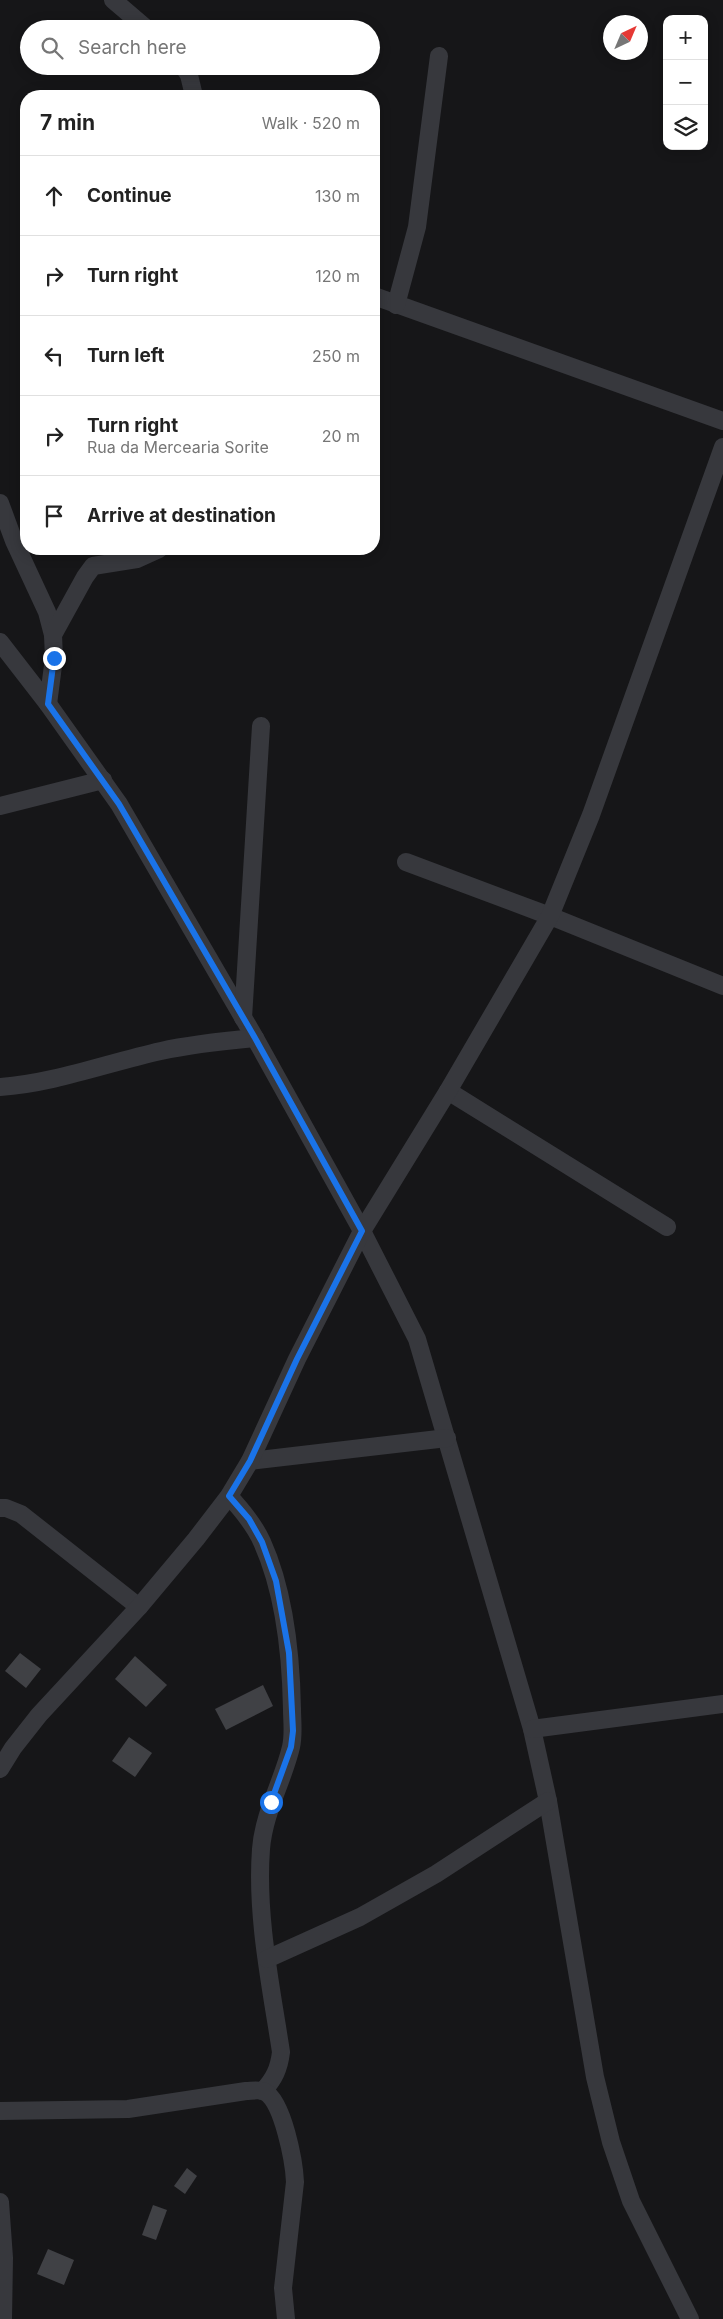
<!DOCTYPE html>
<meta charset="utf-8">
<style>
body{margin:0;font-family:Inter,sans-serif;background:#f6f6f6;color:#222}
.controls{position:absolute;right:15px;top:15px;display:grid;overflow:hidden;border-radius:10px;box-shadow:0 2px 12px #0003}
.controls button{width:45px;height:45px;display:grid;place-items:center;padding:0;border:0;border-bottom:1px solid #e0e0e0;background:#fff;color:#222;font:25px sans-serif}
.compass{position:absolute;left:603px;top:15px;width:45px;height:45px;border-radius:50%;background:#fff;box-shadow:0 2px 12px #0003;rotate:44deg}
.stop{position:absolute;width:15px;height:15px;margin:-11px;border:4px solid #1a73e8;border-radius:50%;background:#fff}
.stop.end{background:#1a73e8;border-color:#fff;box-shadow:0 1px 5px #0008}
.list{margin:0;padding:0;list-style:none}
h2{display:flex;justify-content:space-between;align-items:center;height:65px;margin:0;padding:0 20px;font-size:21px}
h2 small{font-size:16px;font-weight:400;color:#767676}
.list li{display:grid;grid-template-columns:32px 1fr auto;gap:15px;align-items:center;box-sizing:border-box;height:80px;padding:0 20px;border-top:1px solid #e0e0e0}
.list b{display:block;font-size:19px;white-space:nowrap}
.list p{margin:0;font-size:16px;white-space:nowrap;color:#767676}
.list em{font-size:16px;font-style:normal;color:#767676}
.icon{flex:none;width:28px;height:28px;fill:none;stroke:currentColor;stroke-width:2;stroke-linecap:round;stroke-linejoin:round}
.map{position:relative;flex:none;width:723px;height:2319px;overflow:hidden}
.search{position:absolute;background:#fff;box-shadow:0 2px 12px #0003;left:20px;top:20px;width:360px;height:55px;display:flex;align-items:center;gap:12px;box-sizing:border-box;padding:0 18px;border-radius:28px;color:#767676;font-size:19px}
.panel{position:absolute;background:#fff;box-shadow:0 2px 12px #0003;left:20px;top:90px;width:360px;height:465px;border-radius:20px}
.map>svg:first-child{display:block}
.building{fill:#404145}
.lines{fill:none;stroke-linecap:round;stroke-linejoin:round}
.street{stroke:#37383d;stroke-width:18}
.route{stroke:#1a73e8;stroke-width:6}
</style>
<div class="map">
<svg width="723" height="2319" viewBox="0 0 723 2319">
<rect width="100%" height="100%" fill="#161618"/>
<!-- building -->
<g class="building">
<path d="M 20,1653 L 41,1669 L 26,1688 L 5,1671 Z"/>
<path d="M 135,1656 L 167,1685 L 146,1707 L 115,1679 Z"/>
<path d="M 263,1685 L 273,1706 L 226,1730 L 215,1709 Z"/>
<path d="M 129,1737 L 152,1753 L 135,1777 L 112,1761 Z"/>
<path d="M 187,2168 L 197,2176 L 185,2194 L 174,2186 Z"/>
<path d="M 153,2205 L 167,2210 L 156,2240 L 142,2235 Z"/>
<path d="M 48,2249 L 74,2260 L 64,2285 L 37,2274 Z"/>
</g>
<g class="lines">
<!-- street -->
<g class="street">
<path d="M 113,0 L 147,29"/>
<path d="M 183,66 L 189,75 L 194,96"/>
<path d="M 374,296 L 723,421"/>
<path d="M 396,305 L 417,227 L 439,56"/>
<path d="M 0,503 L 14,541 L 47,612 L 53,635 L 54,658 L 48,704"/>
<path d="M 53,635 L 85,577 L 93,566 L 137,559 L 159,549"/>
<path d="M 0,642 L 48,704 L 119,804 L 255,1038 L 362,1231 L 417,1339 L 532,1729 L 548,1801 L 595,2077 L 611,2142 L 631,2201 L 690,2319"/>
<path d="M 0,806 L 103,780"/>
<path d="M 406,862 L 550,916 L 723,986"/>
<path d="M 243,1018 L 261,726"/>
<path d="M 0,1087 C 55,1083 107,1063 161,1051 C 192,1044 223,1041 255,1038"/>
<path d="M 448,1091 L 667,1227"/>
<path d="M 250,1461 L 447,1438"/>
<path d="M 229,1496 C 242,1510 254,1524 262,1542 C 285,1593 291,1654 292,1709 C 292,1722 294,1734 291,1747 C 283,1781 264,1812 261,1849 C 256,1916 271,1986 281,2052 C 279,2069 274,2079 263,2091"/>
<path d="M 0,1508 L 6,1508 L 21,1514 L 139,1607"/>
<path d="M 532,1729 L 723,1704"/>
<path d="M 0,1769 L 13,1748 L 39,1715 L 139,1607 L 196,1539 L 229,1496 L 250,1461 L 297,1359 L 362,1231 L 448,1091 L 550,916 L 591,815 L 723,447"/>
<path d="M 267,1959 L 360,1917 L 436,1874 L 548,1801"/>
<path d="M 0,2111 L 128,2109 L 246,2091 C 251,2091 260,2089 265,2092 C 283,2102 294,2161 295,2182 L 283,2288 L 286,2319"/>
<path d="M 0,2202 L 4,2258 L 3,2319"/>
</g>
</g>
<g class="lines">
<!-- route -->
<path class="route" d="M 54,658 L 48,704 L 119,804 L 255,1038 L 362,1231 L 297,1359 L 250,1461 L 229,1496 L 249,1519 L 262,1542 L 276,1581 L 289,1653 L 293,1731 L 291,1747 L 271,1802"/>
</g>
</svg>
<div class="controls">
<button>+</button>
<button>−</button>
<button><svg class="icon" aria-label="layers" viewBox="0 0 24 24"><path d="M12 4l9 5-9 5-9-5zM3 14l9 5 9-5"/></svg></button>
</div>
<svg class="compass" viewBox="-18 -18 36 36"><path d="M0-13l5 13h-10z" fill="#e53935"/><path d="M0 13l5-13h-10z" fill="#767676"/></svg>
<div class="stop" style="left:271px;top:1802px"></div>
<div class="stop end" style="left:54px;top:658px"></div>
<div class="search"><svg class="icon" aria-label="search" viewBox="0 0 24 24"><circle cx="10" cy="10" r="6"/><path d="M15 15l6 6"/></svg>Search here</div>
<section class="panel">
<h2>7 min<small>Walk · 520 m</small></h2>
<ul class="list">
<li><svg class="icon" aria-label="ahead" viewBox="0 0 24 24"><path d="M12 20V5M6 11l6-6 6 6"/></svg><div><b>Continue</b></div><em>130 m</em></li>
<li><svg class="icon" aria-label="right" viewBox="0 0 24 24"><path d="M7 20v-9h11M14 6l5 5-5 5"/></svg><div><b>Turn right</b></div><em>120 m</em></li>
<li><svg class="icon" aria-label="left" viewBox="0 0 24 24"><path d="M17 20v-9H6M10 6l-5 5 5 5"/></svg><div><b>Turn left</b></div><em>250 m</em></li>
<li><svg class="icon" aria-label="right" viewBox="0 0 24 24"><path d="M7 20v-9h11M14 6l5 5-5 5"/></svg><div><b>Turn right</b><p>Rua da Mercearia Sorite</p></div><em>20 m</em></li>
<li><svg class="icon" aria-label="arrive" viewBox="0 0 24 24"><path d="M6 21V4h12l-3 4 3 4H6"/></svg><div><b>Arrive at destination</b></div></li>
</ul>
</section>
</div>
